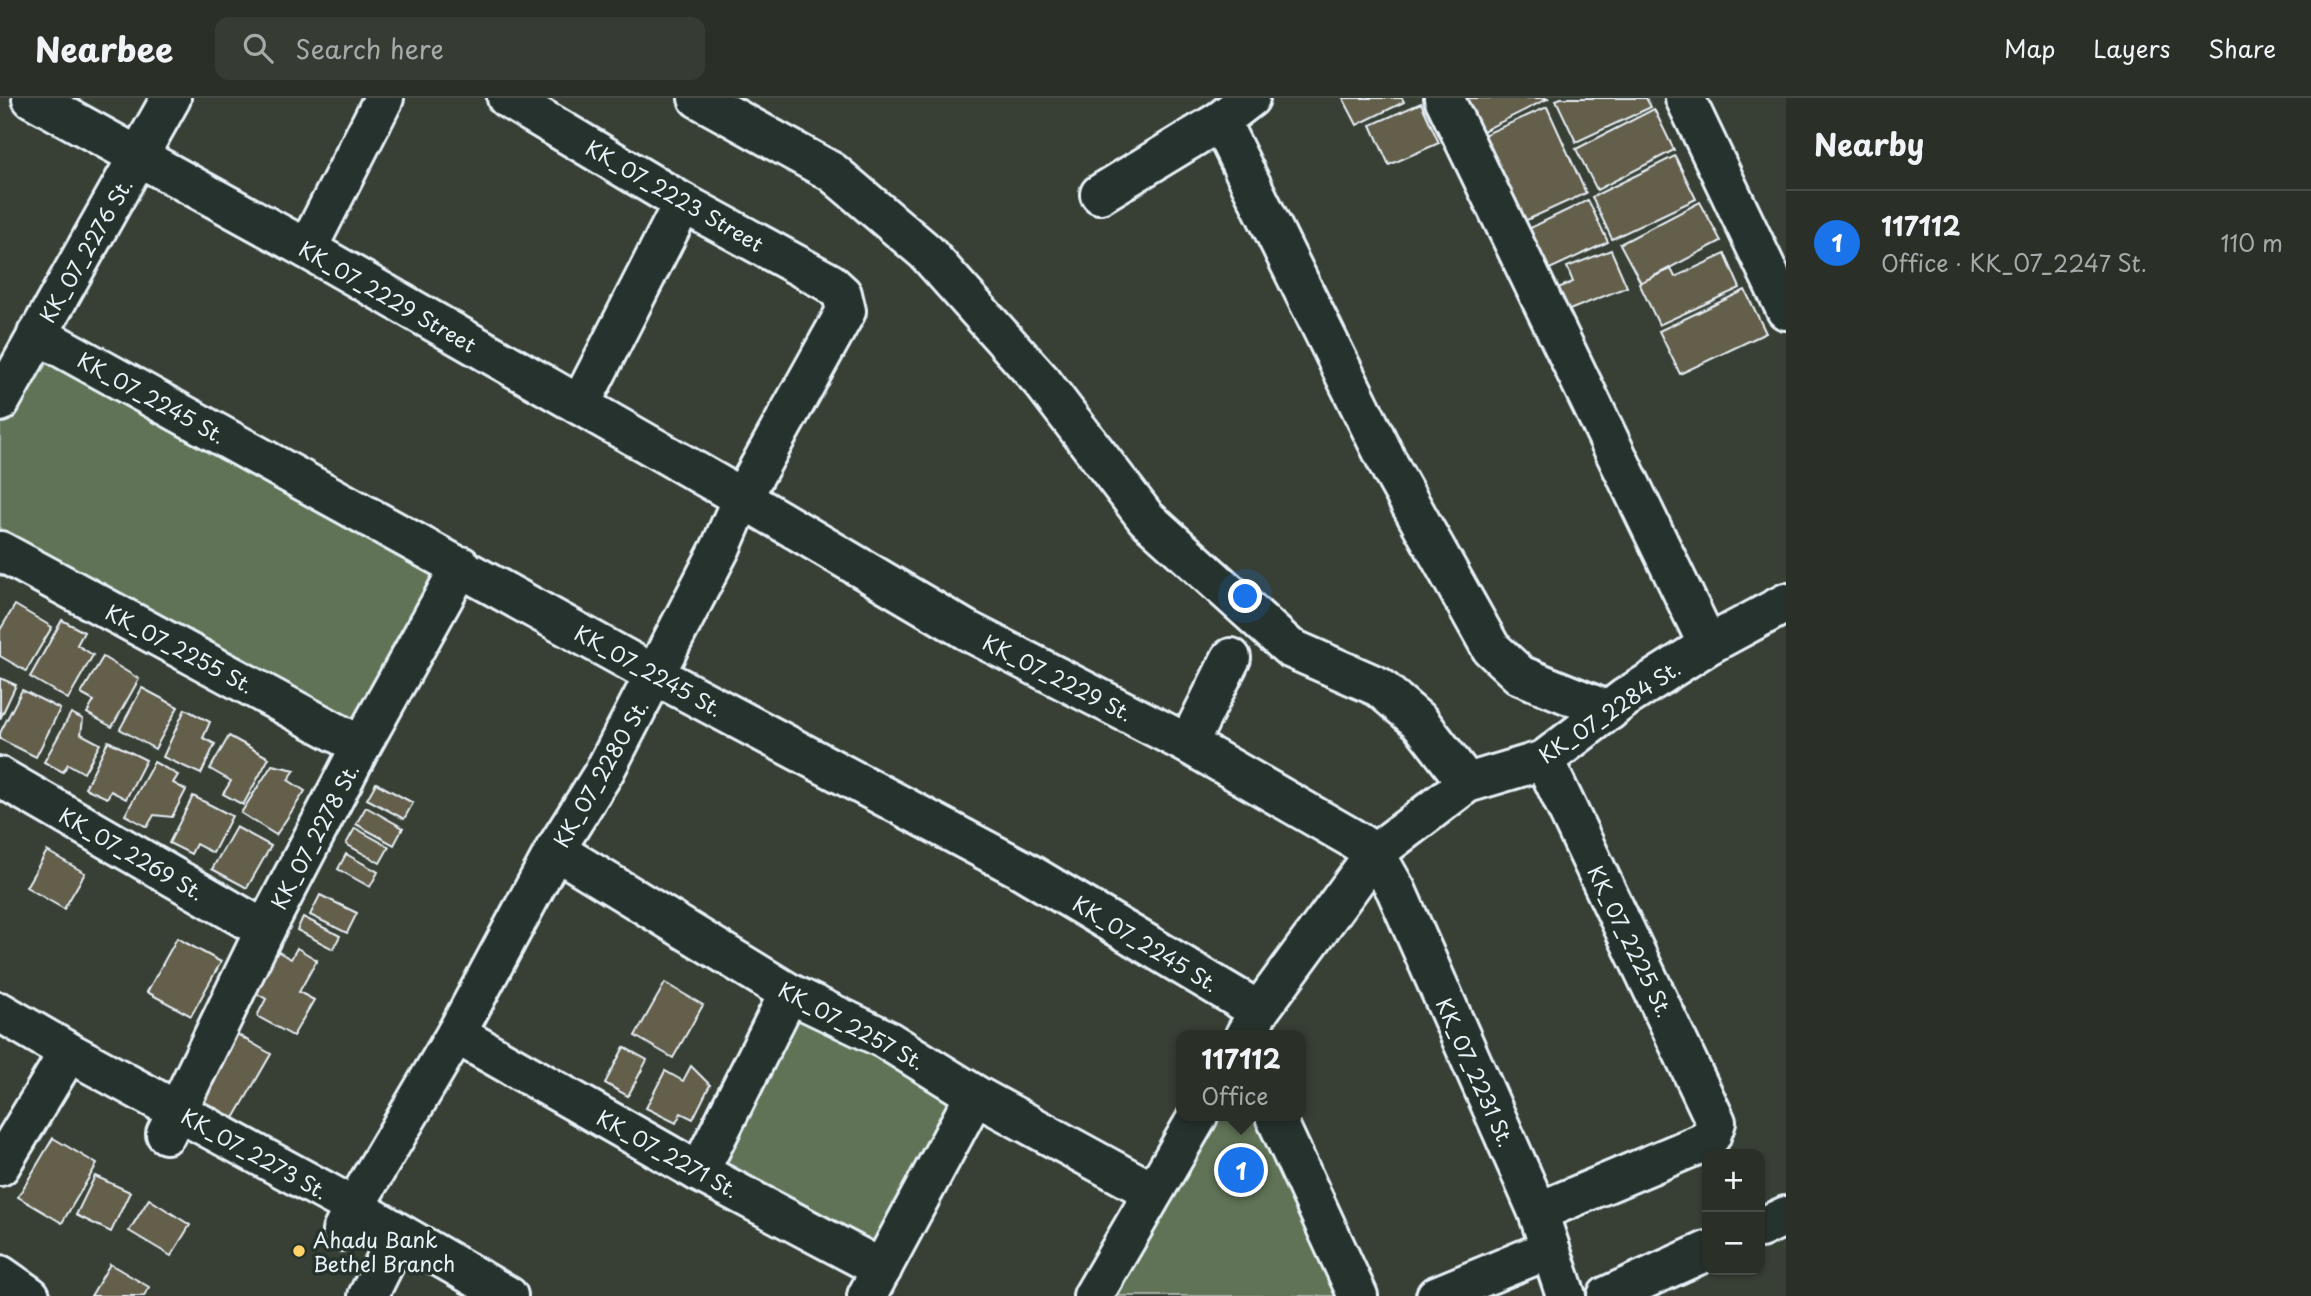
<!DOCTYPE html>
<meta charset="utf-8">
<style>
body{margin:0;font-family:"Playpen Sans",sans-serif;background:#363c34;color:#f1f3f6}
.controls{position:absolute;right:21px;bottom:21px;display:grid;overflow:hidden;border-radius:14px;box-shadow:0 2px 5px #0004}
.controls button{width:63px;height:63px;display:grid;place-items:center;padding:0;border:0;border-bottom:2px solid #464b45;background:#2a3028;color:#f1f3f6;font:35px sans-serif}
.you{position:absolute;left:1246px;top:499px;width:24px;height:24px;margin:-18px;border:5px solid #fff;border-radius:50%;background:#1a73e8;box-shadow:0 0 0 10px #1a73e833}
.badge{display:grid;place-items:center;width:46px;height:46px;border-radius:50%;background:#1a73e8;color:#fff;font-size:23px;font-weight:700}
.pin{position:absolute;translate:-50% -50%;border:4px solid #fff;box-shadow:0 2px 7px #0006}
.popup{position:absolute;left:1176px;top:932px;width:130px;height:91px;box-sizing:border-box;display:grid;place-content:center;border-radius:14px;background:#2a3028;filter:drop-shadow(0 2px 5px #0005);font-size:23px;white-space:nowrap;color:#a5a9a8}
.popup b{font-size:26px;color:#f1f3f6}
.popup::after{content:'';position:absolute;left:50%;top:100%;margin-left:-14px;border:14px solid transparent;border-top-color:#2a3028}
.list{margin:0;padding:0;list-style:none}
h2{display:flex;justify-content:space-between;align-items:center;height:91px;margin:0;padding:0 28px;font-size:30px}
h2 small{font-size:23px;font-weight:400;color:#a5a9a8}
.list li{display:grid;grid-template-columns:46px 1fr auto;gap:21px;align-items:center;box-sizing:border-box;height:105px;padding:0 28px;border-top:2px solid #464b45}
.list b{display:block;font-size:26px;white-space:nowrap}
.list p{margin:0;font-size:23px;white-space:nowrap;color:#a5a9a8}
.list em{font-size:23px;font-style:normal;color:#a5a9a8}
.icon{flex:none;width:38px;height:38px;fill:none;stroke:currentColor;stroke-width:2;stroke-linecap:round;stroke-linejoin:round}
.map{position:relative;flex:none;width:1786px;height:1198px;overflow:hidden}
header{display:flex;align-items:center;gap:42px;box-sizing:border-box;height:98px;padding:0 35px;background:#2a3028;border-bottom:2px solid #464b45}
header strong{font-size:33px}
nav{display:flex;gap:38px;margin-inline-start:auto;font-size:24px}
.search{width:490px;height:63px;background:#363c34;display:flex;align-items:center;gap:18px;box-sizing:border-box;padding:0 24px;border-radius:14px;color:#a5a9a8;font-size:26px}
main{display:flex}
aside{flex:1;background:#2a3028}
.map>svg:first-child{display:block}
.green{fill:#607356;stroke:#a4b2a7;stroke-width:2}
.building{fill:#635e4c;stroke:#e8f1f8;stroke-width:2}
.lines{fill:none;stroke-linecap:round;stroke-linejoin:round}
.minor-casing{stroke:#e8f1f8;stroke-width:44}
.primary-casing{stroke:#e8f1f8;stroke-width:44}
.minor{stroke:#26332d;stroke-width:38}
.primary{stroke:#26332d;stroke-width:38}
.poi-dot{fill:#ffd166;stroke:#26332d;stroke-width:2.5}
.labels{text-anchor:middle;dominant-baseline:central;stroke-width:7;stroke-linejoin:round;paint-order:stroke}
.street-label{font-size:21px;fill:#e8f1f8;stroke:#26332d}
.poi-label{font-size:21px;fill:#e8f1f8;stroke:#26332d;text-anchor:start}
</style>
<header>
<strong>Nearbee</strong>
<div class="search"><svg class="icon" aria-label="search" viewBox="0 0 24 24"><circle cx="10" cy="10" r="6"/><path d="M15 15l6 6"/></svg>Search here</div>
<nav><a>Map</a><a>Layers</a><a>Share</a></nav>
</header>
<main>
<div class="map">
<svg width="1786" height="1198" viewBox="0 0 1786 1198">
<rect width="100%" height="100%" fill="#384036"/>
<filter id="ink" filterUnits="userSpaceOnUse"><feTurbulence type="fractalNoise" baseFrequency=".0143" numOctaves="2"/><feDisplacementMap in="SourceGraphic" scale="14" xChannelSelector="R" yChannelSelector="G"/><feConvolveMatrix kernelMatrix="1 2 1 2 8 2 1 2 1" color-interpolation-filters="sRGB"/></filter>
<g filter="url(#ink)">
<!-- green -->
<g class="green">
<path d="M 37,236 L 461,468 L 361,648 L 0,453 L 0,304 Z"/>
<path d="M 789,895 L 975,997 L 882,1171 L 699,1074 Z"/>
<path d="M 1198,1018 L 1275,1018 L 1358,1198 L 1093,1198 Z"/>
</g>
<!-- building -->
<g class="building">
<path d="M 1343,0 L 1402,0 L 1404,4 L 1357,27 Z"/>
<path d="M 1461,0 L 1549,0 L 1479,35 Z"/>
<path d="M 1561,0 L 1646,0 L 1651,9 L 1576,44 L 1556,2 Z"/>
<path d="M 1421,5 L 1439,45 L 1389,67 L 1371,27 Z"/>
<path d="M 1547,9 L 1586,95 L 1518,126 L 1479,39 Z"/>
<path d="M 1654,11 L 1674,52 L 1597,92 L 1576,51 Z"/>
<path d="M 1675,58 L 1696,101 L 1612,141 L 1592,99 Z"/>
<path d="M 1588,102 L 1608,144 L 1541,175 L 1522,134 Z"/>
<path d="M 1700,104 L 1721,143 L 1641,185 L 1620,146 Z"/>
<path d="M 1611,152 L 1627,189 L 1557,217 L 1548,194 L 1573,184 L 1567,169 Z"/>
<path d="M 1725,156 L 1740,190 L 1659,227 L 1639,185 L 1671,171 L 1675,179 Z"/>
<path d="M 1745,192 L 1766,235 L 1680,276 L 1659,233 Z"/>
<path d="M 15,507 L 52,529 L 26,573 L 0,558 L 0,532 Z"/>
<path d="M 62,522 L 84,534 L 77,547 L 93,557 L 68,601 L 30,579 Z"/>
<path d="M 103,559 L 139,581 L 112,629 L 87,615 L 94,603 L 81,596 Z"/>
<path d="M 0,580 L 16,587 L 0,621 Z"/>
<path d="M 142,590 L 178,609 L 155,651 L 120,631 Z"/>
<path d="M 22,592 L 60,611 L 36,659 L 0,641 L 0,635 Z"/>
<path d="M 185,611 L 210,624 L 203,640 L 215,646 L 201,676 L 163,659 Z"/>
<path d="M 71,615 L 83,621 L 81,636 L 100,646 L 84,675 L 68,666 L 63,674 L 44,664 Z"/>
<path d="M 229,638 L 269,660 L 243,707 L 223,696 L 231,683 L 210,671 Z"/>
<path d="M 108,643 L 146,662 L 126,701 L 111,693 L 107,700 L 85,690 Z"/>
<path d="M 154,664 L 178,677 L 173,685 L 186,692 L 172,719 L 154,717 L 147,729 L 125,717 Z"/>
<path d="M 272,667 L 295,672 L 288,682 L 305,693 L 276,737 L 241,715 Z"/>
<path d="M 376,685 L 413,705 L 404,721 L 367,701 Z"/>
<path d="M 193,698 L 232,718 L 213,755 L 196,746 L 191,756 L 169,745 Z"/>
<path d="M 366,709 L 403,730 L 394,747 L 356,726 Z"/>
<path d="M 236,729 L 271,748 L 247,790 L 212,771 Z"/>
<path d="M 355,730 L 389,749 L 380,765 L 346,746 Z"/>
<path d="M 47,753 L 85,775 L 64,811 L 26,789 Z"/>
<path d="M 346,756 L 378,774 L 370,789 L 338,771 Z"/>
<path d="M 320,797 L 357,815 L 347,835 L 310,817 Z"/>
<path d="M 303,819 L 340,838 L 333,851 L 297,832 Z"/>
<path d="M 177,840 L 221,864 L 191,918 L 147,894 Z"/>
<path d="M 297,850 L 317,862 L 299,894 L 314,902 L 293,938 L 257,918 L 266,901 L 254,894 L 277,853 L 291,861 Z"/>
<path d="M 665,885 L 703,907 L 673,960 L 635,938 Z"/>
<path d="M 228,931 L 271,956 L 233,1022 L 190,998 Z"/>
<path d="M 624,949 L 647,962 L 628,998 L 605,985 Z"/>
<path d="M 691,968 L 710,987 L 693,1021 L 681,1015 L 676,1025 L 646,1010 L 665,973 L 683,983 Z"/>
<path d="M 53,1040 L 97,1066 L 62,1125 L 18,1099 Z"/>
<path d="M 95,1078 L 130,1094 L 111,1134 L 76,1117 Z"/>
<path d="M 149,1101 L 190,1127 L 171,1158 L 129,1133 Z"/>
<path d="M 110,1166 L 149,1189 L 144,1198 L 91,1198 Z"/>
</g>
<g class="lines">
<!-- minor casing -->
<g class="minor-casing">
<g id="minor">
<path d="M 32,0 L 307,151 L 742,400 L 966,532 L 1188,646 L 1350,739 L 1375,755 L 1396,792 L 1538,1114 L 1566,1198"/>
<path d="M 698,0 L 832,74 L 926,154 L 1043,285 L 1146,420 L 1290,550 L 1379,589 L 1420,624 L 1467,685"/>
<path d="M 1444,0 L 1708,547"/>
<path d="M 1685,0 L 1786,212"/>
<path d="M 1220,23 L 1392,373 L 1491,550 L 1520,577 L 1609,613"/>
<path d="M 1100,96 L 1220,23 L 1250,0"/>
<path d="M 307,151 L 384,0"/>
<path d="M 37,236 L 655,577 L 1021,771 L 1259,913"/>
<path d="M 0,304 L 171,0"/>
<path d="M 580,307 L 683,105"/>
<path d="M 0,453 L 361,648"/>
<path d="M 1188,646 L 1231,560"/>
<path d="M 0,679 L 265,832"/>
<path d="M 555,752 L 789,895 L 885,941 L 975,997 L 1153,1094"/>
<path d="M 456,936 L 699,1074 L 882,1171"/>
<path d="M 1245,937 L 1259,913 L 1375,755 L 1467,685 L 1544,662 L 1625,600 L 1708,547 L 1786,505"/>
<path d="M 1275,1018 L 1358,1198"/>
<path d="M 166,1036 L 265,832 L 361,648 L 461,468"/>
<path d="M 0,1068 L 58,972 L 67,953"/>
<path d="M 699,1074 L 789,895"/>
<path d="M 1538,1114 L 1702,1045 L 1711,1038 L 1716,1024 L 1544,662"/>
<path d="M 1760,1130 L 1786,1118"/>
<path d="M 342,1133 L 354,1109 L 456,936 L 555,752 L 604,674 L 721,449 L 742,400 L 846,213 L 842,196 L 830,185 L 683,105 L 507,0"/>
<path d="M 0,1177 L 30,1198"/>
<path d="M 368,1198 L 399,1136"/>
<path d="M 867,1198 L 975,997"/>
<path d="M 1093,1198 L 1198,1018"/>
<path d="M 1436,1198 L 1550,1151"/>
<path d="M 1607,1198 L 1707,1153"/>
</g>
</g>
<!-- primary casing -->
<g class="primary-casing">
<path id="primary" d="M 0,914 L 67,953 L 354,1109 L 508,1198"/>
</g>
<!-- minor -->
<use href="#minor" class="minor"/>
<!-- primary -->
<use href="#primary" class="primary"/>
</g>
</g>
<!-- markers -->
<circle class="poi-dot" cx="299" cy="1153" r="7"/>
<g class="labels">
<!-- street labels -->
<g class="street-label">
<text transform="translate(675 97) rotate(30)">KK_07_2223 Street</text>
<text transform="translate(85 152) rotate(-60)">KK_07_2276 St.</text>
<text transform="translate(388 198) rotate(30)">KK_07_2229 Street</text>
<text transform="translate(152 299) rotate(29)">KK_07_2245 St.</text>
<text transform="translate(180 550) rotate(28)">KK_07_2255 St.</text>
<text transform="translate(649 572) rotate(29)">KK_07_2245 St.</text>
<text transform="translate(1058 579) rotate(27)">KK_07_2229 St.</text>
<text transform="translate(1609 613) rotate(-34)">KK_07_2284 St.</text>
<text transform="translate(600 675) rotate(-60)">KK_07_2280 St.</text>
<text transform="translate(314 738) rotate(-62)">KK_07_2278 St.</text>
<text transform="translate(132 755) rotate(30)">KK_07_2269 St.</text>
<text transform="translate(1631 843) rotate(64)">KK_07_2225 St.</text>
<text transform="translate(1146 845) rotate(31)">KK_07_2245 St.</text>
<text transform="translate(852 927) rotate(28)">KK_07_2257 St.</text>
<text transform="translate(1476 974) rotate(66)">KK_07_2231 St.</text>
<text transform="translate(255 1055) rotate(29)">KK_07_2273 St.</text>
<text transform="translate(668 1055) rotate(29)">KK_07_2271 St.</text>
</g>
<!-- poi labels -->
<g class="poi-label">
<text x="313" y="1141">Ahadu Bank<tspan x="313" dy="24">Bethel Branch</tspan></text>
</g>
</g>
</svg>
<div class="controls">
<button>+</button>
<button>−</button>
</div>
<div class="you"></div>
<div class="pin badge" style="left:1241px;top:1072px">1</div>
<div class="popup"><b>117112</b>Office</div>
</div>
<aside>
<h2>Nearby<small></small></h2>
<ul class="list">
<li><span class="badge">1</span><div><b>117112</b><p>Office · KK_07_2247 St.</p></div><em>110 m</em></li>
</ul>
</aside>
</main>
